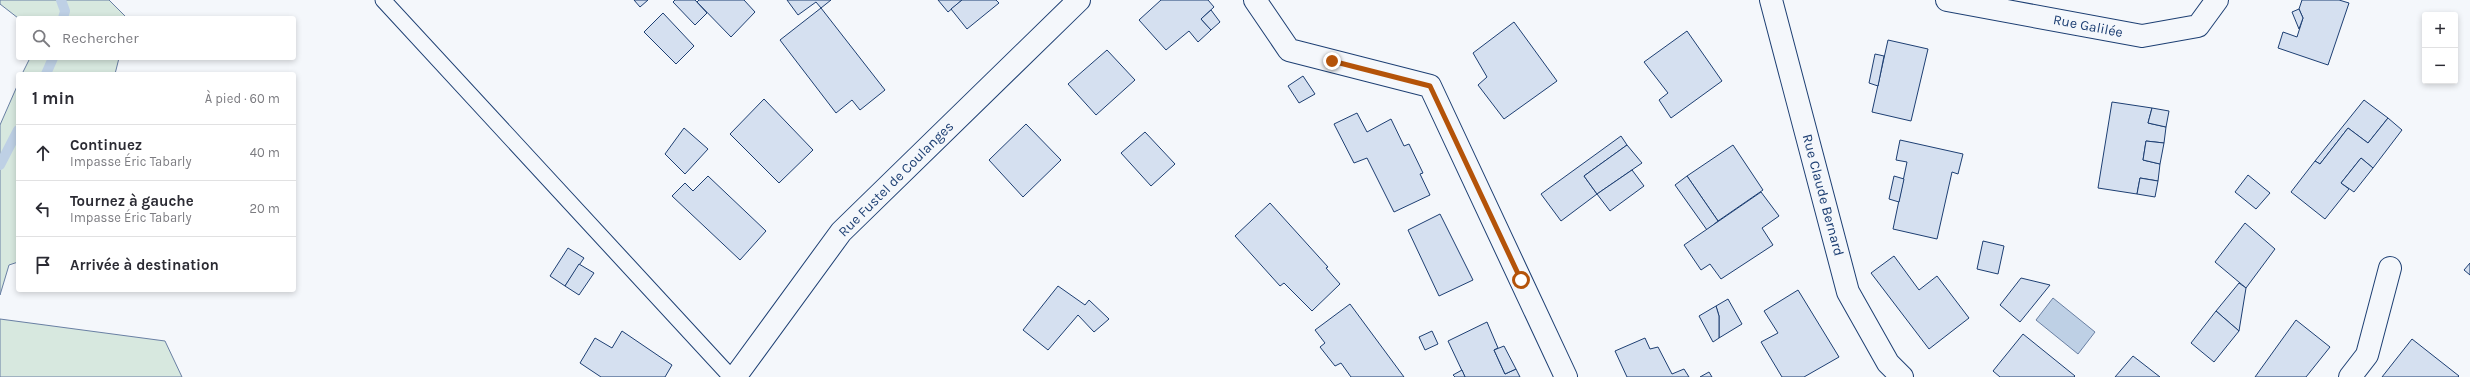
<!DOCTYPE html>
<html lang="fr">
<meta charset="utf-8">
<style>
body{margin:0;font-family:Karla,sans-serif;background:#f7f7f7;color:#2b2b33}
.controls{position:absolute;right:12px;top:12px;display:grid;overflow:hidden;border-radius:4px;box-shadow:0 2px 6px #0003}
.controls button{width:36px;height:36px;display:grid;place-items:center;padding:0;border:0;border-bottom:1px solid #e1e1e2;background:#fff;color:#2b2b33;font:20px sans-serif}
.stop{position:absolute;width:12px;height:12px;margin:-9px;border:3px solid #b45309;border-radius:50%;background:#fff}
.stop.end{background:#b45309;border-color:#fff;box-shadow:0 1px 4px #0008}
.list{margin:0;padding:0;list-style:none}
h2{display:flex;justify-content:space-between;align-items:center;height:52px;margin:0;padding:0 16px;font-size:17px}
h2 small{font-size:13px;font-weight:400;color:#7c7c81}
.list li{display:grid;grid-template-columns:26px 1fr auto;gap:12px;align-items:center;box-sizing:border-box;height:56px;padding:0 16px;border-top:1px solid #e1e1e2}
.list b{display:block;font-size:15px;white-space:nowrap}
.list p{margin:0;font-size:13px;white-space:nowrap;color:#7c7c81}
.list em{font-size:13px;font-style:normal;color:#7c7c81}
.icon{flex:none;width:22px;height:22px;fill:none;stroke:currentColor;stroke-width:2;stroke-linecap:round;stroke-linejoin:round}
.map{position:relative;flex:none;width:2470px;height:377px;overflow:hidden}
.search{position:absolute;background:#fff;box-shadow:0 2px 6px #0003;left:16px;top:16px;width:280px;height:44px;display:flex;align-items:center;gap:10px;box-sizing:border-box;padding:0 14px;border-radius:4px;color:#7c7c81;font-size:15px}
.panel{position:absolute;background:#fff;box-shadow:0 2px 6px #0003;left:16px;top:72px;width:280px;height:220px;border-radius:4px}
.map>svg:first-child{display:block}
.green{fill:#d7e8df;stroke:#687fa3}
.water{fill:#bed0e5;stroke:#687fa3}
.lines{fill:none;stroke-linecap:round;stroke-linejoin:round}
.stream{stroke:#bed0e5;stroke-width:10}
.building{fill:#d5e0f0;stroke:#1d3f73}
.lane-casing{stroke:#1d3f73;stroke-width:17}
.street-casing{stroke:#1d3f73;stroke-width:24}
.lane{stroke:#f4f7fb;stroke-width:15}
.street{stroke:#f4f7fb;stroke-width:22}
.route{stroke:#b45309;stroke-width:5}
.labels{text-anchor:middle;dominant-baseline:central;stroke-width:3;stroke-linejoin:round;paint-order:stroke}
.street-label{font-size:14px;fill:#1d3f73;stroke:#f4f7fb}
</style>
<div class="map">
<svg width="2470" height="377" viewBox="0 0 2470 377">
<rect width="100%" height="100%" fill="#f4f7fb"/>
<!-- green -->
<g class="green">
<path d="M 0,0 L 109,0 L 127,18 L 18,18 L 0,4 Z"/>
<path d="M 30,58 L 119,58 L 115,74 L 22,74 Z"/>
<path d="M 18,84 L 18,262 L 9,265 L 0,295 L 0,125 Z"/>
<path d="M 0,319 L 165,341 L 182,377 L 0,377 Z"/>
</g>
<!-- water -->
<path class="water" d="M 2053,298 L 2095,332 L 2078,354 L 2036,320 Z"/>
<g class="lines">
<!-- stream -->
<g class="stream">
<path d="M 61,0 L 65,11 L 63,18"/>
<path d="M 46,74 L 53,58"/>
<path d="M 0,165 L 18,130"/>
</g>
</g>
<!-- building -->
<g class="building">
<path d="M 634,0 L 648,0 L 640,7 Z"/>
<path d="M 675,0 L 695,0 L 707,13 L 695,25 L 673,2 Z"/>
<path d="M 699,0 L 744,0 L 755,12 L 731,37 L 697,2 Z"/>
<path d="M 787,0 L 831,0 L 821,8 L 816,2 L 798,15 Z"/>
<path d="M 938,0 L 962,0 L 948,12 Z"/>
<path d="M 962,0 L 996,0 L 999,3 L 967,29 L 951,9 Z"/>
<path d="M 1161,0 L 1208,0 L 1214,7 L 1201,19 L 1211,30 L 1198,42 L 1189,31 L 1166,50 L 1139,20 Z"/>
<path d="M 2302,0 L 2339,0 L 2349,3 L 2328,65 L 2278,48 L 2283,32 L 2297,37 L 2303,18 L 2299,9 Z"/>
<path d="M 821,8 L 885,90 L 860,110 L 852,100 L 836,113 L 780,40 Z"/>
<path d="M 2299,9 L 2303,18 L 2299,29 L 2292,12 Z"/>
<path d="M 1211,10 L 1220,22 L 1211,30 L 1201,19 Z"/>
<path d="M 663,13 L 694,46 L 676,64 L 644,32 Z"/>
<path d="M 1514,22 L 1557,81 L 1504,119 L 1478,85 L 1487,77 L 1473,53 Z"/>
<path d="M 1687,31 L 1722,81 L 1671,118 L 1659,100 L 1668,93 L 1644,62 Z"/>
<path d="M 1888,40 L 1928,49 L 1911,121 L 1872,112 Z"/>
<path d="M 1107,50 L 1135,80 L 1096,115 L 1068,84 Z"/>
<path d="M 1875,54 L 1884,56 L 1878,86 L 1869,83 Z"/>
<path d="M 1303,76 L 1315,94 L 1299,103 L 1288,86 Z"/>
<path d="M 764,99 L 813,150 L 779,183 L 730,134 Z"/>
<path d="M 2364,100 L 2388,118 L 2368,143 L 2348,128 L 2320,164 L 2315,161 Z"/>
<path d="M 2112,102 L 2152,108 L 2148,123 L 2166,127 L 2164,143 L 2146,141 L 2143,160 L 2160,164 L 2158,181 L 2140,178 L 2137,194 L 2098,188 Z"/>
<path d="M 2152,108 L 2169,111 L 2166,127 L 2148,123 Z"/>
<path d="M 1357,113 L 1367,132 L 1391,119 L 1404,146 L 1409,144 L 1423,173 L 1420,174 L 1430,195 L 1394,212 L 1367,158 L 1354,163 L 1334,124 Z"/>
<path d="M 2388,118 L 2402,130 L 2373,168 L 2361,158 L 2341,183 L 2349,189 L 2325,219 L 2291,192 L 2315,161 L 2320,164 L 2348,128 L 2368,143 Z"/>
<path d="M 1026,124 L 1061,160 L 1023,197 L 989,160 Z"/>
<path d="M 684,128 L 708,149 L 685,174 L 665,154 Z"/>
<path d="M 1145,132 L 1175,164 L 1151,186 L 1121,153 Z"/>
<path d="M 1621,136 L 1627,145 L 1584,176 L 1597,194 L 1561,221 L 1541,194 Z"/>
<path d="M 1900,140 L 1963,154 L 1958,174 L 1952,172 L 1937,239 L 1893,229 L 1907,162 L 1896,160 Z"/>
<path d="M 2146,141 L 2164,143 L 2160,164 L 2143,160 Z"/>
<path d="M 1627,145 L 1642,163 L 1597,194 L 1584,176 Z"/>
<path d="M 1733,145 L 1763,190 L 1718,221 L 1687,176 Z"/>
<path d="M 2361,158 L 2373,168 L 2354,192 L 2341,183 Z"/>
<path d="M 1632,170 L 1644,186 L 1610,211 L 1597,194 Z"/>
<path d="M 2248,175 L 2270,193 L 2256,209 L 2235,192 Z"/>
<path d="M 708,176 L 766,231 L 740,260 L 672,196 L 685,183 L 693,191 Z"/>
<path d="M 1687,176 L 1718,221 L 1707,230 L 1675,185 Z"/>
<path d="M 1894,176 L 1904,179 L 1899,202 L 1889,199 Z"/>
<path d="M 2140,178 L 2158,181 L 2155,197 L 2137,194 Z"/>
<path d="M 1761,192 L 1779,216 L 1762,228 L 1773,245 L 1721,279 L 1710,264 L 1701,270 L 1684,245 Z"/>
<path d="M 1270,203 L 1328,267 L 1326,268 L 1340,284 L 1312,311 L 1284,283 L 1280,286 L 1235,236 Z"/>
<path d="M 1440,214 L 1473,280 L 1439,296 L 1408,230 Z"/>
<path d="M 2245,223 L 2275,249 L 2246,288 L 2215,262 Z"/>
<path d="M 1983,241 L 2004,246 L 1998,274 L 1977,269 Z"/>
<path d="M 568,248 L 584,258 L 565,286 L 550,276 Z"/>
<path d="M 1894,256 L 1919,290 L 1937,276 L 1969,318 L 1929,349 L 1871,273 Z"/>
<path d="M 2470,263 L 2470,275 L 2464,270 Z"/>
<path d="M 579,264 L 594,273 L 579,295 L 565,286 Z"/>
<path d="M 2021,278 L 2050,285 L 2020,322 L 2000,305 Z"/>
<path d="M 2239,283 L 2246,288 L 2239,331 L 2216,311 Z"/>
<path d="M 1058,286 L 1085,305 L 1089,300 L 1109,319 L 1094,332 L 1078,315 L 1048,350 L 1023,330 Z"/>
<path d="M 1798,290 L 1839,357 L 1804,377 L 1782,377 L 1761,342 L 1778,333 L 1764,311 Z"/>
<path d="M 1728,299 L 1742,324 L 1719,338 L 1719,316 L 1716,306 Z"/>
<path d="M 1350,304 L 1404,377 L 1351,377 L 1341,363 L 1335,366 L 1320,347 L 1325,343 L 1315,330 Z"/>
<path d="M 1716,306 L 1719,316 L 1719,338 L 1713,342 L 1699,316 Z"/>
<path d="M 2216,311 L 2239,331 L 2214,362 L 2191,343 Z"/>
<path d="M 2296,320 L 2330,347 L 2306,377 L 2255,377 Z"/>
<path d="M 1487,322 L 1498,348 L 1494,350 L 1505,374 L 1516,369 L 1520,377 L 1465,377 L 1448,341 Z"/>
<path d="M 622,331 L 672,365 L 665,377 L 601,377 L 580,363 L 595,338 L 612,348 Z"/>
<path d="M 1432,331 L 1438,344 L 1425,350 L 1419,337 Z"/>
<path d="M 2023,334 L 2075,376 L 2074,377 L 2000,377 L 1993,371 Z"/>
<path d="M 1645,338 L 1650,349 L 1658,347 L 1672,374 L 1684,369 L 1689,377 L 1627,377 L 1615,351 Z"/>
<path d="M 2412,339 L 2459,376 L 2458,377 L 2382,377 Z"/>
<path d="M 1504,346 L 1516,369 L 1505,374 L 1494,350 Z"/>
<path d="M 2133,356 L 2160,377 L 2115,377 Z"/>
<path d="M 1462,370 L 1465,377 L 1455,377 L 1453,375 Z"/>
<path d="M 1709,372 L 1712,377 L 1700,377 Z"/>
</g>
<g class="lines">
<!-- lane casing -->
<g class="lane-casing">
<path id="lane" d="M 383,0 L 731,377"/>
</g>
<!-- street casing -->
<g class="street-casing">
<g id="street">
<path d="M 1255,0 L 1289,50 L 1430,86 L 1566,377"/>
<path d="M 1771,0 L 1848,292 L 1888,363 L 1902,377"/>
<path d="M 1947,0 L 2142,36 L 2198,26 L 2217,0"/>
<path d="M 735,377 L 841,232 L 1079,0"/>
<path d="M 2350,377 L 2367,355 L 2390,268"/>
</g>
</g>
<!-- lane -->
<use href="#lane" class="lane"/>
<!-- street -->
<use href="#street" class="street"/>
</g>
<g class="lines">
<!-- route -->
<path class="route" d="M 1332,61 L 1430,86 L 1521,280"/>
</g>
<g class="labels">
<!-- street labels -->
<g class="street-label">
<text transform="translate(2088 26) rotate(11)">Rue Galilée</text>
<text transform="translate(896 179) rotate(-45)">Rue Fustel de Coulanges</text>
<text transform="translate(1823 195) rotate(75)">Rue Claude Bernard</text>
</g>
</g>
</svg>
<div class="controls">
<button>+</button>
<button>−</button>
</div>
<div class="stop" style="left:1521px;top:280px"></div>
<div class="stop end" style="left:1332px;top:61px"></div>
<div class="search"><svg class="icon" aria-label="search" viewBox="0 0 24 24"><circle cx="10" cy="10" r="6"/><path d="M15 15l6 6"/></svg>Rechercher</div>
<section class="panel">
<h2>1 min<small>À pied · 60 m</small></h2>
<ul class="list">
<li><svg class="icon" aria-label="ahead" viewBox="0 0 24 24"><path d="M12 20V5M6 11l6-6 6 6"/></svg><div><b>Continuez</b><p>Impasse Éric Tabarly</p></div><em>40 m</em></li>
<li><svg class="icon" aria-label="left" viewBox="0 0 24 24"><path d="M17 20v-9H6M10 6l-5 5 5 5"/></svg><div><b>Tournez à gauche</b><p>Impasse Éric Tabarly</p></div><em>20 m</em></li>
<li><svg class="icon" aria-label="arrive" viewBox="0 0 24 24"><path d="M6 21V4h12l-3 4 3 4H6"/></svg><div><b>Arrivée à destination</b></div></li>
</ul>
</section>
</div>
